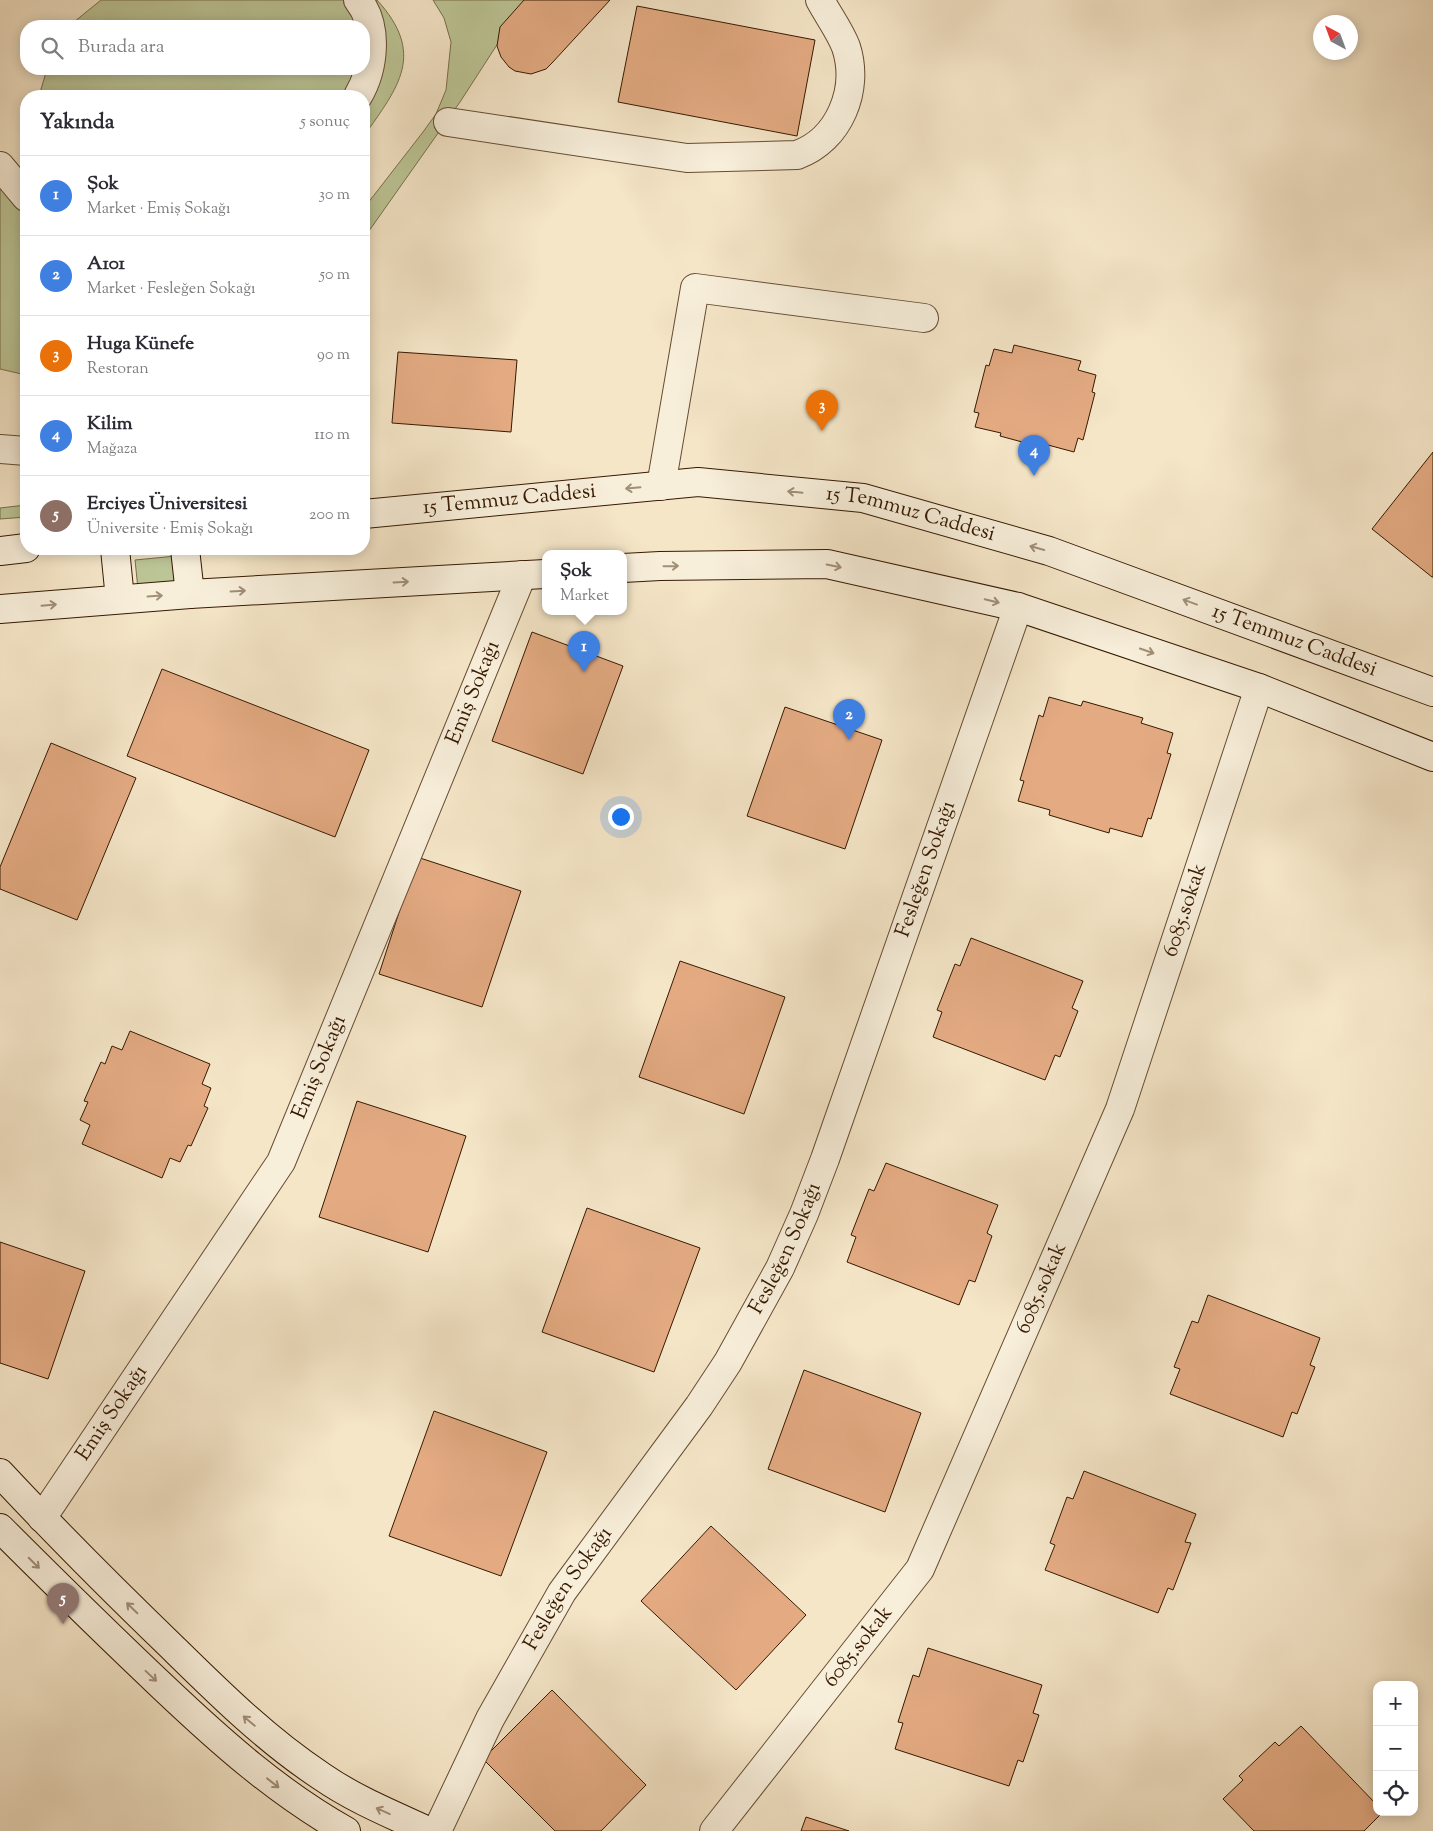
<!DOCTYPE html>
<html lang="tr">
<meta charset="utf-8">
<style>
body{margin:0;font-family:"Sorts Mill Goudy",serif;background:#f2f2f3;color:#2b2b33}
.controls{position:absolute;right:15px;bottom:15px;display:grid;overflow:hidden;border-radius:10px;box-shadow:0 2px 12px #0003}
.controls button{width:45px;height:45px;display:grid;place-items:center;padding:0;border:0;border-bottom:1px solid #e1e1e2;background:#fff;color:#2b2b33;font:25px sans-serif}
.compass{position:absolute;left:1313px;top:15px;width:45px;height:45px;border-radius:50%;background:#fff;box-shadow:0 2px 12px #0003;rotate:319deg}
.you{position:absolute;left:620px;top:816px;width:18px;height:18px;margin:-12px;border:4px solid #fff;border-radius:50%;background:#1a73e8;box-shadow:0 0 0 8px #1a73e833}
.badge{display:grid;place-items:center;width:32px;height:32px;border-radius:50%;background:#7c3aed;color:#fff;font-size:16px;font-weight:700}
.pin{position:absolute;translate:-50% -41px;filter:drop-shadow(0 1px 2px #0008)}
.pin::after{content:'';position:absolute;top:26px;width:18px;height:15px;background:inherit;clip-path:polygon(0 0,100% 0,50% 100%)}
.popup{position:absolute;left:542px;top:550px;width:85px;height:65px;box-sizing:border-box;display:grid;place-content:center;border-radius:10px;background:#fff;filter:drop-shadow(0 1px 4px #0005);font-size:16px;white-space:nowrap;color:#7c7c81}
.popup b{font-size:19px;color:#2b2b33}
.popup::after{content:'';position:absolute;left:50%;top:100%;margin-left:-10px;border:10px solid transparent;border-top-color:#fff}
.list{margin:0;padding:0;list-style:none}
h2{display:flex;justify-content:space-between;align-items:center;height:65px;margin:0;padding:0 20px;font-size:21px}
h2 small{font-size:16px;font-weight:400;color:#7c7c81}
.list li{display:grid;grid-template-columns:32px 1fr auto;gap:15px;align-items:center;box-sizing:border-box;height:80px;padding:0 20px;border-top:1px solid #e1e1e2}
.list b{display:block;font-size:19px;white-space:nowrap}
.list p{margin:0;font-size:16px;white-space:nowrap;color:#7c7c81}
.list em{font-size:16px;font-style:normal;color:#7c7c81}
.icon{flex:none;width:28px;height:28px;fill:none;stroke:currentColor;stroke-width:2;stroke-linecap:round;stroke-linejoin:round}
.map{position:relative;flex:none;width:1433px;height:1831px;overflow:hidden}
.search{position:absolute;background:#fff;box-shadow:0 2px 12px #0003;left:20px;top:20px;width:350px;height:55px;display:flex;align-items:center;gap:12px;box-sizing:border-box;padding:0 18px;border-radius:20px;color:#7c7c81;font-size:19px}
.panel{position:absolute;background:#fff;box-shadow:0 2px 12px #0003;left:20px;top:90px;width:350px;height:465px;border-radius:20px}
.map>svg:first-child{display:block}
.green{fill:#bcc596;stroke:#796f4b}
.building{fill:#e4ab83;stroke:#361900}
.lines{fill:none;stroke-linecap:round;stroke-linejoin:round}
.street-casing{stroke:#664c32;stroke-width:30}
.secondary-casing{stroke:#361900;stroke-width:30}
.street{stroke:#f8efdb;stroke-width:28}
.secondary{stroke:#f8efdb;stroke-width:28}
.oneway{stroke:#a18f78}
.labels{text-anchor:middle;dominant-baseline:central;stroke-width:4;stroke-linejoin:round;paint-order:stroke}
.street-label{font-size:21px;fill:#361900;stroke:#f8efdb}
</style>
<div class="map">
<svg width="1433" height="1831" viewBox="0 0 1433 1831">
<rect width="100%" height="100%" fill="#f5e6c8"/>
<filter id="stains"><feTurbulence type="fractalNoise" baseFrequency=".004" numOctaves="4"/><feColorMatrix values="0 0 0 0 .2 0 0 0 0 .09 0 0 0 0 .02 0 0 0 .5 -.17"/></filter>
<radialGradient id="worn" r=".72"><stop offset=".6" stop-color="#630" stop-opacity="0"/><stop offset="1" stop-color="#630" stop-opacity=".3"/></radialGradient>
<!-- green -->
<g class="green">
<path d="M 101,0 L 377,0 C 426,54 399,86 364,136 L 364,96 L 39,96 L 47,69 L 364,69 L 364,26 L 69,26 Z"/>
<path d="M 433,0 L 526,0 L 460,102 L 364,238 L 364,208 L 423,132 L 436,114 L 446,90 L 451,42 L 444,18 Z"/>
<path d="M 0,171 L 26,201 L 26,375 L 0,369 Z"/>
<path d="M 26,505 L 26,517 L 0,519 L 0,508 Z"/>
<path d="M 176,556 L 179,584 L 138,589 L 135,560 Z"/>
</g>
<!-- building -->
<g class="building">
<path d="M 524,0 L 610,0 L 552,63 L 546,69 L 531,74 L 515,71 L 509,67 L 501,57 L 497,46 L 500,27 Z"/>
<path d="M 637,6 L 815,40 L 797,136 L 618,102 Z"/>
<path d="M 1014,345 L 1081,361 L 1078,370 L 1096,375 L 1092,392 L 1095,393 L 1083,440 L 1078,438 L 1074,452 L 1048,445 L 1048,449 L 1000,436 L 1001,433 L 975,427 L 979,413 L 974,412 L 986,365 L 989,366 L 994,349 L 1012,353 Z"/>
<path d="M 398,352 L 517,360 L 511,432 L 392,423 Z"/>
<path d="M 1433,452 L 1433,577 L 1432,577 L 1372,529 Z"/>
<path d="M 532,632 L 623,666 L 583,774 L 492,741 Z"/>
<path d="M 162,669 L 369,750 L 335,837 L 127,756 Z"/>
<path d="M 1049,697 L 1081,706 L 1083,701 L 1143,718 L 1141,723 L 1173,733 L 1167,753 L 1171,754 L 1151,819 L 1148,818 L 1142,837 L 1110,828 L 1109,833 L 1049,815 L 1050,810 L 1018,801 L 1024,781 L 1020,780 L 1039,715 L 1043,717 Z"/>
<path d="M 785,707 L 882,740 L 845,849 L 747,816 Z"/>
<path d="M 51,743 L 136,778 L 77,920 L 0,889 L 0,867 Z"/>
<path d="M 417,857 L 521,891 L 482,1007 L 379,974 Z"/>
<path d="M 971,938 L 1083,981 L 1072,1008 L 1078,1011 L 1060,1057 L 1055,1055 L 1045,1080 L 933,1037 L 942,1012 L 937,1010 L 955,964 L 960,966 Z"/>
<path d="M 680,961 L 785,997 L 744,1114 L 639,1077 Z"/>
<path d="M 130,1031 L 210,1064 L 202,1084 L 211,1088 L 204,1106 L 208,1108 L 191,1146 L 188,1145 L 180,1162 L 170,1158 L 162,1178 L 82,1144 L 90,1125 L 80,1120 L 88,1102 L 84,1101 L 101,1062 L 105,1064 L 112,1046 L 122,1050 Z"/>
<path d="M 357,1101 L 466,1136 L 428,1252 L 319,1217 Z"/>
<path d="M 886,1163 L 998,1205 L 987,1233 L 992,1236 L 975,1282 L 969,1280 L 959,1305 L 847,1262 L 856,1237 L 851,1235 L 869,1189 L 874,1191 Z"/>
<path d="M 587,1208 L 700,1248 L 654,1372 L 542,1332 Z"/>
<path d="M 0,1242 L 85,1271 L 48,1379 L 0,1363 Z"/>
<path d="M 1208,1295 L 1320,1338 L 1310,1365 L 1315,1367 L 1297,1414 L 1292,1412 L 1283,1437 L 1170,1394 L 1180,1369 L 1174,1367 L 1192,1321 L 1198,1323 Z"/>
<path d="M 804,1370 L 921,1413 L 885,1512 L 768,1469 Z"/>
<path d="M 434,1411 L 547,1452 L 501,1576 L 389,1536 Z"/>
<path d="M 1084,1471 L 1196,1514 L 1185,1542 L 1191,1543 L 1173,1590 L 1168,1588 L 1158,1613 L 1045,1570 L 1055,1545 L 1050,1543 L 1067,1497 L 1073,1499 Z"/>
<path d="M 711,1526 L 806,1615 L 736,1690 L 641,1601 Z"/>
<path d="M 928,1648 L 1042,1685 L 1033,1713 L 1039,1715 L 1023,1762 L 1018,1760 L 1009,1786 L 895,1749 L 903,1723 L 898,1722 L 913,1675 L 919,1677 Z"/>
<path d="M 552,1690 L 646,1785 L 601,1831 L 555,1831 L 483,1759 Z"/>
<path d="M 1301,1726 L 1377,1805 L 1377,1812 L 1383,1812 L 1364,1831 L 1254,1831 L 1223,1799 L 1243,1780 L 1239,1776 L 1275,1742 L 1279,1746 Z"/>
<path d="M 806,1817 L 849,1831 L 801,1831 Z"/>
</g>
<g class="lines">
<!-- street casing -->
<g class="street-casing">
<g id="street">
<path d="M 358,96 C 374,69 379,26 358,0"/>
<path d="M 448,122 L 687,158 L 797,155 C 839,140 860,90 846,47 C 840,31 828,15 820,0"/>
<path d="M 0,166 L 26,197"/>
<path d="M 0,449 L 26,451"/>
<path d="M 661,486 L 695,288 L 924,318"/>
<path id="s1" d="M 42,1518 L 281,1162 L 522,575"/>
<path id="s2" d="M 437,1831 L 490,1719 L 562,1592 L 699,1406 L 728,1362 L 780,1268 L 804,1214 L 825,1159 L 1018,607"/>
<path id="s3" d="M 714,1831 L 920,1569 L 1120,1109 L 1259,688"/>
</g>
</g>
<!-- secondary casing -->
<g class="secondary-casing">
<g id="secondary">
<path id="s4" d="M 364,514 L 698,482 L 863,498 L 1049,551 L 1433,692"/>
<path d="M 115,549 L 120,599"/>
<path d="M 185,549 L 190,594"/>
<path d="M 0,551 L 26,548"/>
<path d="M 623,568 L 660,566 L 827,564 L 1018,607 L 1259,688 L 1433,757"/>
<path d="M 0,609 L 190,594 L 545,574"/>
<path d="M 0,1473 C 55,1532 112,1589 170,1645 C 218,1692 265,1739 321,1776 C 354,1799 391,1814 428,1831"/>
<path d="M 0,1528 C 54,1582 108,1635 164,1688 C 220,1741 278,1793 346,1831"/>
</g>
</g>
<!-- street -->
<use href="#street" class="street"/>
<!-- secondary -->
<use href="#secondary" class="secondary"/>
</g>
<!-- one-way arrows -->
<defs><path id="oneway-shaft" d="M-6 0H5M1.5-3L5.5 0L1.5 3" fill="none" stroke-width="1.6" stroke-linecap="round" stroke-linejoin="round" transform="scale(1.25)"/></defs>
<g class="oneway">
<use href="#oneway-shaft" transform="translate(633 488) rotate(175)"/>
<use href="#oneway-shaft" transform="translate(795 492) rotate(-174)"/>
<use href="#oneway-shaft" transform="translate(1037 548) rotate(-164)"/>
<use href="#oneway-shaft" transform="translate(671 566) rotate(-1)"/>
<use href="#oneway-shaft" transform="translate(834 566) rotate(11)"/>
<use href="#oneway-shaft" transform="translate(401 582) rotate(-3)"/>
<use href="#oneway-shaft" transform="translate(238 591) rotate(-3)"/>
<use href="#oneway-shaft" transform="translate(155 596) rotate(-4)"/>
<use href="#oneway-shaft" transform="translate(992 601) rotate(13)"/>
<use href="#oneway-shaft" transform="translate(1190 602) rotate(-160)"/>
<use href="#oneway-shaft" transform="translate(49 605) rotate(-5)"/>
<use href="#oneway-shaft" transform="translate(1147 651) rotate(19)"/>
<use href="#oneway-shaft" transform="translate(34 1563) rotate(45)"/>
<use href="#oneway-shaft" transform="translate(132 1608) rotate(-136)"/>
<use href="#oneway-shaft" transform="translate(151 1676) rotate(43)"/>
<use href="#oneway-shaft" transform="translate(249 1721) rotate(-140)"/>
<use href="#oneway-shaft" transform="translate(273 1783) rotate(38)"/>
<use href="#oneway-shaft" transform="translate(383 1811) rotate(-156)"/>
</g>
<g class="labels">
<!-- street labels -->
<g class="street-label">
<text stroke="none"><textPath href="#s4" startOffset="146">15 Temmuz Caddesi</textPath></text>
<text stroke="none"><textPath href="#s4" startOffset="551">15 Temmuz Caddesi</textPath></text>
<text stroke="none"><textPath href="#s4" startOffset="956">15 Temmuz Caddesi</textPath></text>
<text stroke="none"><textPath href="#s1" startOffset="936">Emiş Sokağı</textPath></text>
<text stroke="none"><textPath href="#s2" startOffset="1086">Fesleğen Sokağı</textPath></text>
<text stroke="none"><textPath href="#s3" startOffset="1044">6085.sokak</textPath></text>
<text stroke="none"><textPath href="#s1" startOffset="531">Emiş Sokağı</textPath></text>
<text stroke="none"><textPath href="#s2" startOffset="681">Fesleğen Sokağı</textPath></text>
<text stroke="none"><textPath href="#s3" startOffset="639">6085.sokak</textPath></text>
<text stroke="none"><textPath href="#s1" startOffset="126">Emiş Sokağı</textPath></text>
<text stroke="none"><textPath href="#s2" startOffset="276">Fesleğen Sokağı</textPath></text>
<text stroke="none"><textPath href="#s3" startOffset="234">6085.sokak</textPath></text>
</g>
</g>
<rect width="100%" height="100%" filter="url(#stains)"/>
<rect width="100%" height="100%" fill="url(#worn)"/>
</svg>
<div class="controls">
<button>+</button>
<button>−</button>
<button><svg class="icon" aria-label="locate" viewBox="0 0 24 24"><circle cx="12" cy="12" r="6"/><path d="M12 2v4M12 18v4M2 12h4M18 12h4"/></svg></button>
</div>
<svg class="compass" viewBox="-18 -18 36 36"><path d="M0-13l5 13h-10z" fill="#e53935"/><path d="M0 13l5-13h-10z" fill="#7c7c81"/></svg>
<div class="you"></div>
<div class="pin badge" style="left:584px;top:672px;background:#3f7fe0">1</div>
<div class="popup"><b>Şok</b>Market</div>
<div class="pin badge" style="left:849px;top:740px;background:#3f7fe0">2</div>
<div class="pin badge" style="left:822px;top:431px;background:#e8710a">3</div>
<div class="pin badge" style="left:1034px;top:476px;background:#3f7fe0">4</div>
<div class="pin badge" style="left:63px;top:1624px;background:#8d6e63">5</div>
<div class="search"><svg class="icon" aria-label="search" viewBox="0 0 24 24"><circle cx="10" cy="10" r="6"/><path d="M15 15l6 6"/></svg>Burada ara</div>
<section class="panel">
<h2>Yakında<small>5 sonuç</small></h2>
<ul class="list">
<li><span class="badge" style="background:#3f7fe0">1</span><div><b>Şok</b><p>Market · Emiş Sokağı</p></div><em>30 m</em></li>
<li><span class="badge" style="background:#3f7fe0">2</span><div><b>A101</b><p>Market · Fesleğen Sokağı</p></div><em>50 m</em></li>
<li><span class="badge" style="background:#e8710a">3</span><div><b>Huga Künefe</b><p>Restoran</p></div><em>90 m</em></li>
<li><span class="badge" style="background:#3f7fe0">4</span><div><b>Kilim</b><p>Mağaza</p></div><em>110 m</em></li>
<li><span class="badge" style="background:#8d6e63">5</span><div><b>Erciyes Üniversitesi</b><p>Üniversite · Emiş Sokağı</p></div><em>200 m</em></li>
</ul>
</section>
</div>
